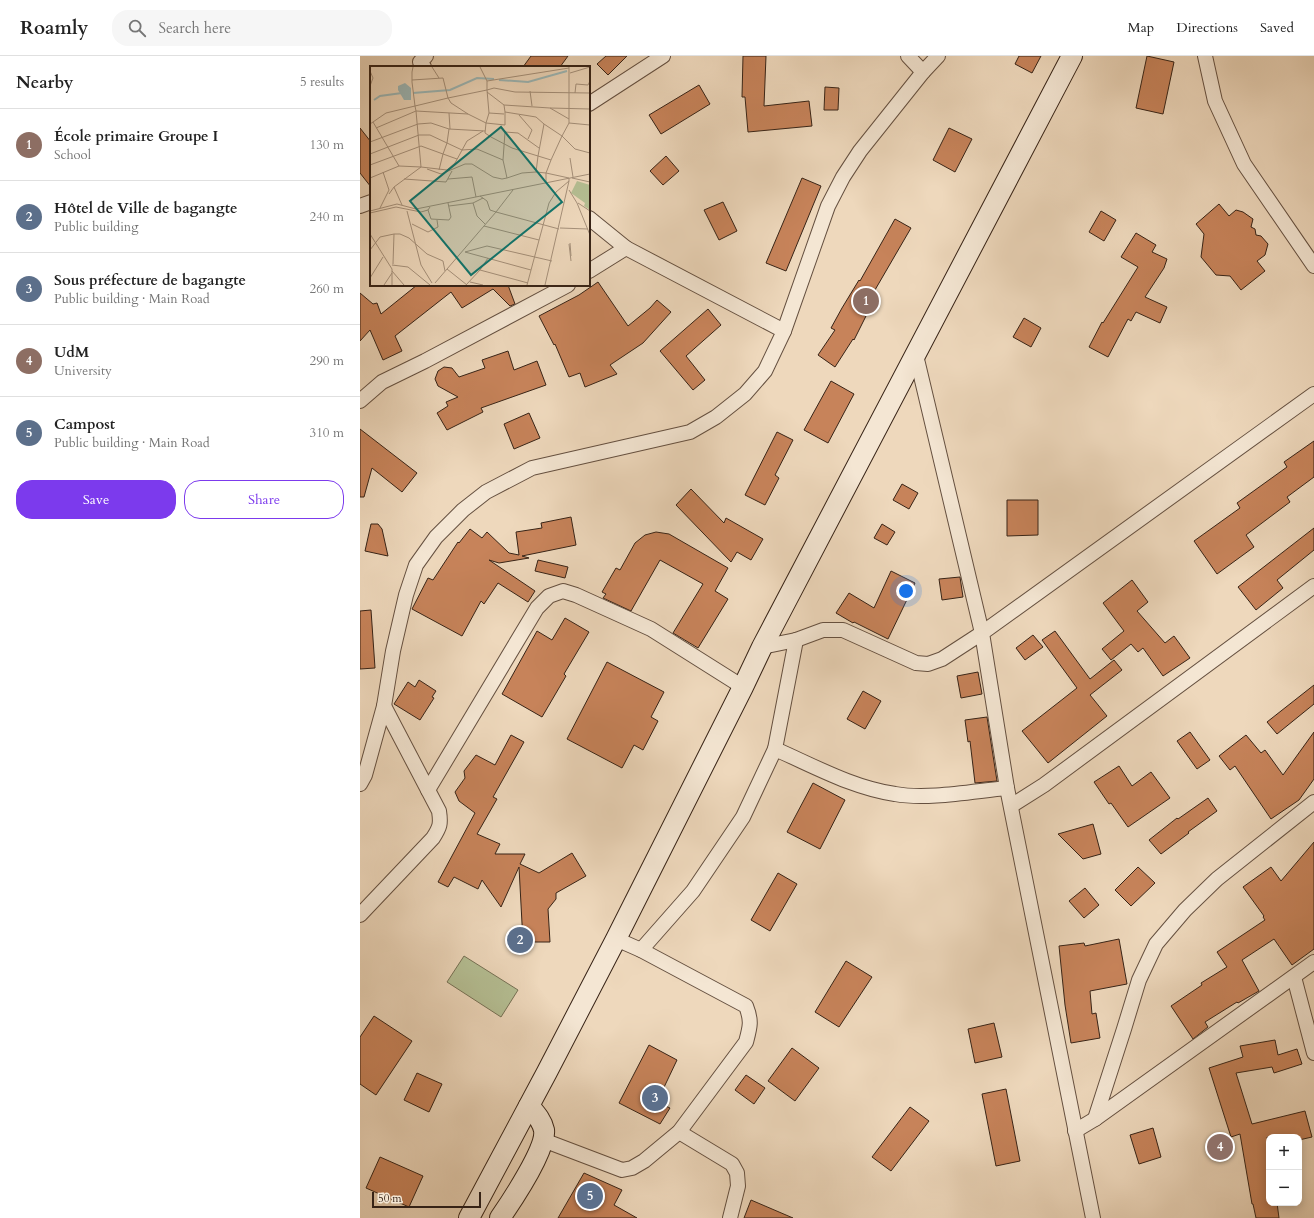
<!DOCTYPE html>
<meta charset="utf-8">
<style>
body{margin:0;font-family:Cardo,serif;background:#f6f6f6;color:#222}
.controls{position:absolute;right:12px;bottom:12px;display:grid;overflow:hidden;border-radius:8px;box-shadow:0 2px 10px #0003}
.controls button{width:36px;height:36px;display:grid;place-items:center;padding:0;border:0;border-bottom:1px solid #e0e0e0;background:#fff;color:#222;font:20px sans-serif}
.scale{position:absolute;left:12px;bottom:10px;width:109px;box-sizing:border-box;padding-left:4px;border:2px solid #372316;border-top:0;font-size:11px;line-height:14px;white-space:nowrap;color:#372316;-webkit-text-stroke:3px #f4e6d3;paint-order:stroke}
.you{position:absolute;left:546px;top:535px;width:14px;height:14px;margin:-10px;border:3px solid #fff;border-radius:50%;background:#1a73e8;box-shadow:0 0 0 6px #1a73e833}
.badge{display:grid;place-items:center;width:26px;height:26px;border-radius:50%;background:#7c3aed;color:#fff;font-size:13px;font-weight:700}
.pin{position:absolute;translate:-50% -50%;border:2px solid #fff;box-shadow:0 1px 4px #0006}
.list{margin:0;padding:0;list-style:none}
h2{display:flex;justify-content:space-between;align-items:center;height:52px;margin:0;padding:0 16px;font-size:17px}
h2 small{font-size:13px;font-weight:400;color:#767676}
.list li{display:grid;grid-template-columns:26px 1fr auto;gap:12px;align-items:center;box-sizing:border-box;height:72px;padding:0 16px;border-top:1px solid #e0e0e0}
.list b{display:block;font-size:15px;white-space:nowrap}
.list p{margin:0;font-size:13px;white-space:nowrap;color:#767676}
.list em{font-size:13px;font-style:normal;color:#767676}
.actions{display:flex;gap:8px;padding:12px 16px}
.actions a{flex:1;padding:9px 0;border:1px solid #7c3aed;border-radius:16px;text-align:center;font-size:14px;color:#7c3aed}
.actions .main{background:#7c3aed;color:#fff}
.icon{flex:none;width:22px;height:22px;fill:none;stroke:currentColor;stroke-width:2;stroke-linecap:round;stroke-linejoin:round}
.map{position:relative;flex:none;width:954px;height:1162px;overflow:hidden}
header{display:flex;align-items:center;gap:24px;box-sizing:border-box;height:56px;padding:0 20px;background:#fff;border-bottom:1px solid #e0e0e0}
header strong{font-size:19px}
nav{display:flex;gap:22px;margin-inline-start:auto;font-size:14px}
.search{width:280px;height:36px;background:#f6f6f6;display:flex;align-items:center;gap:10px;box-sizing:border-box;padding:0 14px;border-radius:16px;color:#767676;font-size:15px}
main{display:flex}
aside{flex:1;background:#fff}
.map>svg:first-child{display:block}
.green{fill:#b5bf94;stroke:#767155}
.building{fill:#c7835a;stroke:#372316}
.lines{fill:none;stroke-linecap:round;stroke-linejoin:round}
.street-casing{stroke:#655040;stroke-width:16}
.secondary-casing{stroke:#372316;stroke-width:22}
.street{stroke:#f4e6d3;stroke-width:14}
.secondary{stroke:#f4e6d3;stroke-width:20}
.inset-river{fill:none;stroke:#9cb8b8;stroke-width:2}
.inset-road{fill:none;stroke:#a5907a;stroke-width:1}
.view{fill:#0f766e;fill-opacity:0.15;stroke:#0f766e;stroke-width:2}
.inset-edge{fill:none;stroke:#372316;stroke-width:2}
</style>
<header>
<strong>Roamly</strong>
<div class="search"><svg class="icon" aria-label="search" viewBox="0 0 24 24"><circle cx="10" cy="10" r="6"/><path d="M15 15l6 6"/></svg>Search here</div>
<nav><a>Map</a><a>Directions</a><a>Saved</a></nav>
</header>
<main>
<aside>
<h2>Nearby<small>5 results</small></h2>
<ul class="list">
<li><span class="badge" style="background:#8d6e63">1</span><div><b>École primaire Groupe I</b><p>School</p></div><em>130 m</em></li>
<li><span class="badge" style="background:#5c6f8a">2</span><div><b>Hôtel de Ville de bagangte</b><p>Public building</p></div><em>240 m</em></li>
<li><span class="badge" style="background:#5c6f8a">3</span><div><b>Sous préfecture de bagangte</b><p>Public building · Main Road</p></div><em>260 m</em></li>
<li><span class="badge" style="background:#8d6e63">4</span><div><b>UdM</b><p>University</p></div><em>290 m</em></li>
<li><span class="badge" style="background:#5c6f8a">5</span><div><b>Campost</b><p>Public building · Main Road</p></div><em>310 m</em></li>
</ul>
<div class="actions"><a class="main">Save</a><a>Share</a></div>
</aside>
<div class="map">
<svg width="954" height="1162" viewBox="0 0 954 1162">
<rect width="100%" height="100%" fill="#eed8bc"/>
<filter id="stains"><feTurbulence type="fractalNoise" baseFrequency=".005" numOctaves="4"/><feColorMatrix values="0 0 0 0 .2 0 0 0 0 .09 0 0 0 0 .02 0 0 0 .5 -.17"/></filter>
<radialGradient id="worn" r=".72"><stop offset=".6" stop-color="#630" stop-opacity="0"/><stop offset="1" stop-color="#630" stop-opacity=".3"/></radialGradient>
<!-- green -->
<path class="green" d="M 104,900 L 158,934 L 141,961 L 87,926 Z"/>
<!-- building -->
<g class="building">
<path d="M 171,0 L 208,0 L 200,11 L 163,11 Z"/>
<path d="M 246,0 L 267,0 L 248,19 L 237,8 Z"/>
<path d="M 383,0 L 406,0 L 404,50 L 449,45 L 452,70 L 388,76 L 385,41 L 382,41 Z"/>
<path d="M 659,0 L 681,0 L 672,17 L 655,8 Z"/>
<path d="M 787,0 L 814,6 L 803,58 L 776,52 Z"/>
<path d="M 339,29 L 350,48 L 301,78 L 289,59 Z"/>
<path d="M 465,31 L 479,32 L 478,54 L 464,54 Z"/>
<path d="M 0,72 L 11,86 L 11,131 L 0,117 Z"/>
<path d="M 589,72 L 612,83 L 595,116 L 573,104 Z"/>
<path d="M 306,100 L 319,115 L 303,129 L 290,115 Z"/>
<path d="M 442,122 L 461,130 L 426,215 L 406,207 Z"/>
<path d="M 363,146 L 377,175 L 359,184 L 344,154 Z"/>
<path d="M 859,148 L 869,160 L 876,154 L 883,156 L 893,163 L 891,171 L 895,173 L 896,179 L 901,180 L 908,188 L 905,199 L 897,205 L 905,215 L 881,234 L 870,220 L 856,219 L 841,201 L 844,178 L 836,168 Z"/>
<path d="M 741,155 L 756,164 L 744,185 L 729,176 Z"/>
<path d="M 535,163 L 551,172 L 501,258 L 506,260 L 494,284 L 493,283 L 475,311 L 458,299 L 475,274 L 471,272 L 482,252 L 499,224 L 500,225 Z"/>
<path d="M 776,177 L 796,189 L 792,196 L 807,203 L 804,212 L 785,241 L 807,251 L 800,267 L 776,256 L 771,265 L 768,263 L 748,301 L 729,291 L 742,266 L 743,267 L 778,211 L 761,201 Z"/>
<path d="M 238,226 L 268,270 L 290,252 L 297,244 L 311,256 L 283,287 L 250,309 L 257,318 L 225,331 L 220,317 L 209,321 L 195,288 L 194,289 L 179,260 L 219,239 Z"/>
<path d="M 57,229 L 148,229 L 155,248 L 150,250 L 133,233 L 102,252 L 91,236 L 35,280 L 42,295 L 23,304 L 10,274 L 0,285 L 0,237 L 13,248 L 17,247 L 21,258 Z"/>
<path d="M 348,253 L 361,269 L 326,300 L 345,324 L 333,334 L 300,295 Z"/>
<path d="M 664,262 L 681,272 L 671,291 L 653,281 Z"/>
<path d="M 148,295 L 154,314 L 177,305 L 186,329 L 121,352 L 123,356 L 87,374 L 77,357 L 88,350 L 86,346 L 98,341 L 78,330 L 75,323 L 78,315 L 84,311 L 92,312 L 99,321 L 125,312 L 122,304 Z"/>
<path d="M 471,325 L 494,338 L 468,387 L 444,374 Z"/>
<path d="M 169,357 L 180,382 L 154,393 L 144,368 Z"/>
<path d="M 0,373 L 57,417 L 42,436 L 12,412 L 4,441 L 0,441 Z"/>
<path d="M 417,376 L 433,384 L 415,419 L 419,422 L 405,449 L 385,439 Z"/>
<path d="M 954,385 L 954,421 L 927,441 L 930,446 L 886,479 L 894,491 L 857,518 L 834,485 L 880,452 L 877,447 L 927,411 L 924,406 Z"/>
<path d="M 542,428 L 558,437 L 549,453 L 533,444 Z"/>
<path d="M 331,433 L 364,467 L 366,462 L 403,483 L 391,504 L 377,496 L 371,506 L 316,449 Z"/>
<path d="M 647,444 L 678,444 L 678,479 L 647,480 Z"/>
<path d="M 211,461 L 216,489 L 162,500 L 169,502 L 139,507 L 129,504 L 175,535 L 168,546 L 138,527 L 124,548 L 121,545 L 102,580 L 52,553 L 68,522 L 73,524 L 98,486 L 99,487 L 110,473 L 122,482 L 127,476 L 149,497 L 159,499 L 156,476 L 182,472 L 181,467 Z"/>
<path d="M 11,468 L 18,468 L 22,473 L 28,500 L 5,495 Z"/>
<path d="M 522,468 L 535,476 L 527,489 L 514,482 Z"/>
<path d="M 954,472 L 954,494 L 917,524 L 923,532 L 896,554 L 878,531 Z"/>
<path d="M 296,476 L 309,478 L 368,512 L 355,535 L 368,543 L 338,592 L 313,577 L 343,528 L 300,504 L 271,555 L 243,542 L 246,538 L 242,536 L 256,512 L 260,514 L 275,487 L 285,479 Z"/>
<path d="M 178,504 L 208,511 L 205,522 L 175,515 Z"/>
<path d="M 531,515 L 555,527 L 528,583 L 494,566 L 493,567 L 476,557 L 489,537 L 514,552 Z"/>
<path d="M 600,521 L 603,541 L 582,544 L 579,523 Z"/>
<path d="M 772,524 L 788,546 L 777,555 L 805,587 L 814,580 L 830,602 L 803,620 L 783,592 L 778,596 L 771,588 L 751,604 L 742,593 L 764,575 L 743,547 Z"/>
<path d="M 11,554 L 15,612 L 0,613 L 0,555 Z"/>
<path d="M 205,562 L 229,576 L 204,618 L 206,620 L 182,661 L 142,638 L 177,575 L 192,584 Z"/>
<path d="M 695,575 L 730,623 L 754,604 L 762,614 L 730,639 L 747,660 L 688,707 L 662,675 L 717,632 L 682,584 Z"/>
<path d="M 673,579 L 683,591 L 665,604 L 656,592 Z"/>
<path d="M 247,606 L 304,636 L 291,661 L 298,665 L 283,694 L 274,689 L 262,712 L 207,683 Z"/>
<path d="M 618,616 L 622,638 L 601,642 L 597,620 Z"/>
<path d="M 59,624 L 76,635 L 72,641 L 74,642 L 60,664 L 34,648 L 48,626 L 55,631 Z"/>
<path d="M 954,629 L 954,648 L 917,678 L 907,666 Z"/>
<path d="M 503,635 L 521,645 L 505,673 L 487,663 Z"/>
<path d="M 627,661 L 637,725 L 615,727 L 610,685 L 608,686 L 605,664 Z"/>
<path d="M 830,676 L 850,704 L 837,713 L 817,685 Z"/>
<path d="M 954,676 L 954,723 L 939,744 L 911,763 L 875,710 L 870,714 L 859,700 L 886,679 L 901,697 L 905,694 L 923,719 Z"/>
<path d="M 151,679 L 164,686 L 133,741 L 137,743 L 117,778 L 140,788 L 135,798 L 165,798 L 160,808 L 179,817 L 212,797 L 226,820 L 196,837 L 196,843 L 188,853 L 190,886 L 163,886 L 159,811 L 141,851 L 122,824 L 118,833 L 94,821 L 88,831 L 78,826 L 115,757 L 99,745 L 95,736 L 105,722 L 104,715 L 116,699 L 135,709 Z"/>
<path d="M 759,710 L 772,730 L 791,716 L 810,742 L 768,771 L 751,747 L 749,748 L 734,726 Z"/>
<path d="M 453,727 L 485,744 L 460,793 L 427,776 Z"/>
<path d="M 848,742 L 857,755 L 828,776 L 829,777 L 801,798 L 789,784 L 817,762 L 818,763 Z"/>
<path d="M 733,768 L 741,798 L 723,803 L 698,778 Z"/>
<path d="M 954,786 L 954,893 L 932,909 L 914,883 L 882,904 L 899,935 L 878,947 L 877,946 L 845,966 L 848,971 L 833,983 L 811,950 L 842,929 L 841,927 L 867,911 L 857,896 L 905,864 L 903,861 L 904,860 L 883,831 L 911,811 L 921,825 Z"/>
<path d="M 778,811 L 795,827 L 771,850 L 755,834 Z"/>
<path d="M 418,817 L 437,828 L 410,875 L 391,864 Z"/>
<path d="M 725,832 L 739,849 L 724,862 L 709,845 Z"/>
<path d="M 759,883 L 767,928 L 730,935 L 732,958 L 736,957 L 740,982 L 711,987 L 705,949 L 699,890 L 724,887 L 725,890 Z"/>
<path d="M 486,905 L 512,921 L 479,971 L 455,956 Z"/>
<path d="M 14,960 L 52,985 L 16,1039 L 0,1028 L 0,981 Z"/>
<path d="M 634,967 L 642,1001 L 615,1007 L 608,973 Z"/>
<path d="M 915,984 L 918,999 L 937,993 L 942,1008 L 914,1017 L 912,1011 L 876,1017 L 892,1068 L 945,1055 L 952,1081 L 939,1084 L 939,1081 L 907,1081 L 909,1095 L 909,1147 L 917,1147 L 919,1162 L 896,1162 L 893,1148 L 892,1148 L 880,1078 L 871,1081 L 849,1012 L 883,1001 L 880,990 Z"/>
<path d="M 289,989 L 317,1004 L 297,1046 L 310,1052 L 300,1068 L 259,1047 Z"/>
<path d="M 432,992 L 459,1012 L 435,1045 L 408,1025 Z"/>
<path d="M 57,1017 L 82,1028 L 69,1056 L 44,1044 Z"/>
<path d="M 386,1019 L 405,1032 L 394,1048 L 375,1034 Z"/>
<path d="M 646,1033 L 660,1105 L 636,1110 L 622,1038 Z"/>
<path d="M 550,1051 L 569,1065 L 531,1115 L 512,1101 Z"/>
<path d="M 793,1072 L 801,1101 L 779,1108 L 770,1079 Z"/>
<path d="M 20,1101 L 63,1120 L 49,1151 L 6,1132 Z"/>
<path d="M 224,1117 L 262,1134 L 254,1149 L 277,1162 L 198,1162 Z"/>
<path d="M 391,1144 L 433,1162 L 384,1162 Z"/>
</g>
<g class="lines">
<!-- street casing -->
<g class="street-casing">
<g id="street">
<path d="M 548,0 L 563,16 L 578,0"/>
<path d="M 845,0 L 855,45 L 884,108 L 954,210"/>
<path d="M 64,11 L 60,6 L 66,0"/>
<path d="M 229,48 L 303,0"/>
<path d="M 0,150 L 11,146"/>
<path d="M 229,162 L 266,192 L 229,215"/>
<path d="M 424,275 L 468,150 L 483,121 L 500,95 L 563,16"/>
<path d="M 0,345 L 22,326 L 65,305 L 208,229"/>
<path d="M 436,584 L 415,693 C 454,710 493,732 535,738 C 568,744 614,735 647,732"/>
<path d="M 402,591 L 436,584 L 463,574 L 483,574 L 556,607 L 568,608 L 582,603 L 622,577 L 556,299"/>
<path d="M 0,728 L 5,719 L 24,650 L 33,595 L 46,539 L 56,509 L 76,481 L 103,454 L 126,436 L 172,412 L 330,376 L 356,361 L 385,338 L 405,315 L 424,275 L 266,192"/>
<path d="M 68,734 L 177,552 L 189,540 L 203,535 L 216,539 L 291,573 L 383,631"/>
<path d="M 651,750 L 684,729 L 954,530"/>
<path d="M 0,859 L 73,782 C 80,771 81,768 79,755 L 24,650"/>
<path d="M 281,894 L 333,835 L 383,761 L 415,693"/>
<path d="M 934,921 L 954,997"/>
<path d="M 735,1063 L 764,973 L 779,924 L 796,888 L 825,854 L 857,823 L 954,746"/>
<path d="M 715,1075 L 735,1063 L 954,906"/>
<path d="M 319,1076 L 372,1108 L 377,1117 L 378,1130 L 370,1162"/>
<path d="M 183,1084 L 262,1114 L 272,1112 L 284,1105 L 319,1076 L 386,986 C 390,971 392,965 386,950 L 281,894 L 256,883"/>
<path d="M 733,1162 L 647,732 L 622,577 L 954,338"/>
</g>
</g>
<!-- secondary casing -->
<g class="secondary-casing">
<g id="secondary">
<path d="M 109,1162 L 187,1016 L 256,883 L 383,631 L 402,591 L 712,0"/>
<path d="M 140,1162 C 151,1146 187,1092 184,1074 C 182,1064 175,1057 169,1050"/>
</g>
</g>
<!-- street -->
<use href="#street" class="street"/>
<!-- secondary -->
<use href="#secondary" class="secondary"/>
</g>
<!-- overview -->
<g transform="translate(10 10)">
<rect width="220" height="220" fill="#eed8bc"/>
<path d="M 207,115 L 220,119 L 220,144 L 214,140 L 215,137 L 201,127 Z" fill="#b5bf94"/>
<path d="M 35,17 L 41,22 L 41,34 L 34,34 L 28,24 L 28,20 Z" fill="#9cb8b8"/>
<path class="inset-river" d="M 129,14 L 158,16 L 197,5M 43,27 L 80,24 L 107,12 L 124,13M 4,34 L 10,30 L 32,27"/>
<path class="inset-road" d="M 62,1 L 69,12M 110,1 L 117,15 L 117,24 L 124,22 L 145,26 L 220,27M 0,5 L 3,12 L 0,20M 200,7 L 220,1M 42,14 L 73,12 L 78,32 L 45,40 L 42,16 L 42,6 L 43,1M 117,15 L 199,2M 160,25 L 162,40M 117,26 L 134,39 L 135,46M 205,27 L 206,18 L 218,19 L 220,15M 134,39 L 180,42 L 199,53 L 199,1M 180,42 L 220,43M 79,47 L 80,63M 119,47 L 134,48M 149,49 L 162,64 L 158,73M 199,53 L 199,57 L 220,59M 3,56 L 16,47 L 45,40 L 46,45 L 98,48 L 116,57 L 115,67 L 121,71 L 142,82 L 168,90 L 174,58 L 166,51 L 135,46 L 135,59 L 116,57 L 119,47 L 117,24 L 78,32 L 81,37 L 98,48M 199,57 L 192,70 L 205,83 L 220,87M 0,58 L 3,56 L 29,100M 174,58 L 192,70 L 181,94M 0,76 L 48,58 L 61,57 L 79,63M 0,88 L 49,69 L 60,69 L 77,77 L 79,63 L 115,65M 168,90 L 181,94 L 176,107 L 166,106 ZM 200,92 L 203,111M 87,93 L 73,88 L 77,77 L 92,84 L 107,83 L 133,94 L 135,66 L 148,67 L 169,82M 0,99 L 51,80 L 73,88 L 69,104M 57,103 L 71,108 L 95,98 L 102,98 L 123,111 L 132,113 L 137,112 L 133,94M 0,112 L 29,100 L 51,101 L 46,45 L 6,62M 137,112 L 152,107 L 166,106M 202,112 L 220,116M 34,113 L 76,116 L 82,105M 78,113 L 102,111 L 106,131M 24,121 L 51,101 L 77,104 L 85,97 L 97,75 L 113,65M 199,124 L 207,137 L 220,169M 19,128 L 24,121 L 32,139M 110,130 L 117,135 L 120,144 L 126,146 L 143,124M 113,132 L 103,137 L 107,150 L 115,158M 208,137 L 220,145M 79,140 L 103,137M 10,142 L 19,124 L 13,106M 58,144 L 61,153 L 79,154 L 81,151 L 78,137M 0,145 L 27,138 L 46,143 L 220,108M 37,145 L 51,199 L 62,217M 0,147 L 26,141 L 51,146 L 58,144 L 60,141M 42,158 L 58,166 L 68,161 L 67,154M 114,160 L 169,174M 190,162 L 218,163M 0,168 L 22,203 L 22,219M 200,177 L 201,190M 199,178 L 201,195M 0,184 L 10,171 L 24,168M 95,186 L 117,180 L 182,195M 95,186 L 161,204M 23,198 L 24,168 L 30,168 L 39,172 L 57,188 L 73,195 L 75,205M 22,199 L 38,201 L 60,219M 77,203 L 97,219M 110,204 L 118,192M 22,205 L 34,219M 0,212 L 13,191M 100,216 L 113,219M 65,217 L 126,146 L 189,163M 14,219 L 22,207M 96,219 L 110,204 L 158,217M 157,219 L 179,137 L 186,126 L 199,115M 175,219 L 199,115 L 199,112 L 176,107 L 176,117"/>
<path class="view" d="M 131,61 L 192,136 L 101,209 L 40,135 Z"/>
<rect width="220" height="220" class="inset-edge"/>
</g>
<rect width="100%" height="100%" filter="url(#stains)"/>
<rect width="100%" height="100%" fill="url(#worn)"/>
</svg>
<div class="controls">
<button>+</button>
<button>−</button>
</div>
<div class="scale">50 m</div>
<div class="you"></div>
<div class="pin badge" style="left:506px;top:245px;background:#8d6e63">1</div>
<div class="pin badge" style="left:160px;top:884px;background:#5c6f8a">2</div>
<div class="pin badge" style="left:295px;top:1042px;background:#5c6f8a">3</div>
<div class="pin badge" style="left:860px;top:1091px;background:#8d6e63">4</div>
<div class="pin badge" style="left:230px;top:1140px;background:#5c6f8a">5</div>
</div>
</main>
